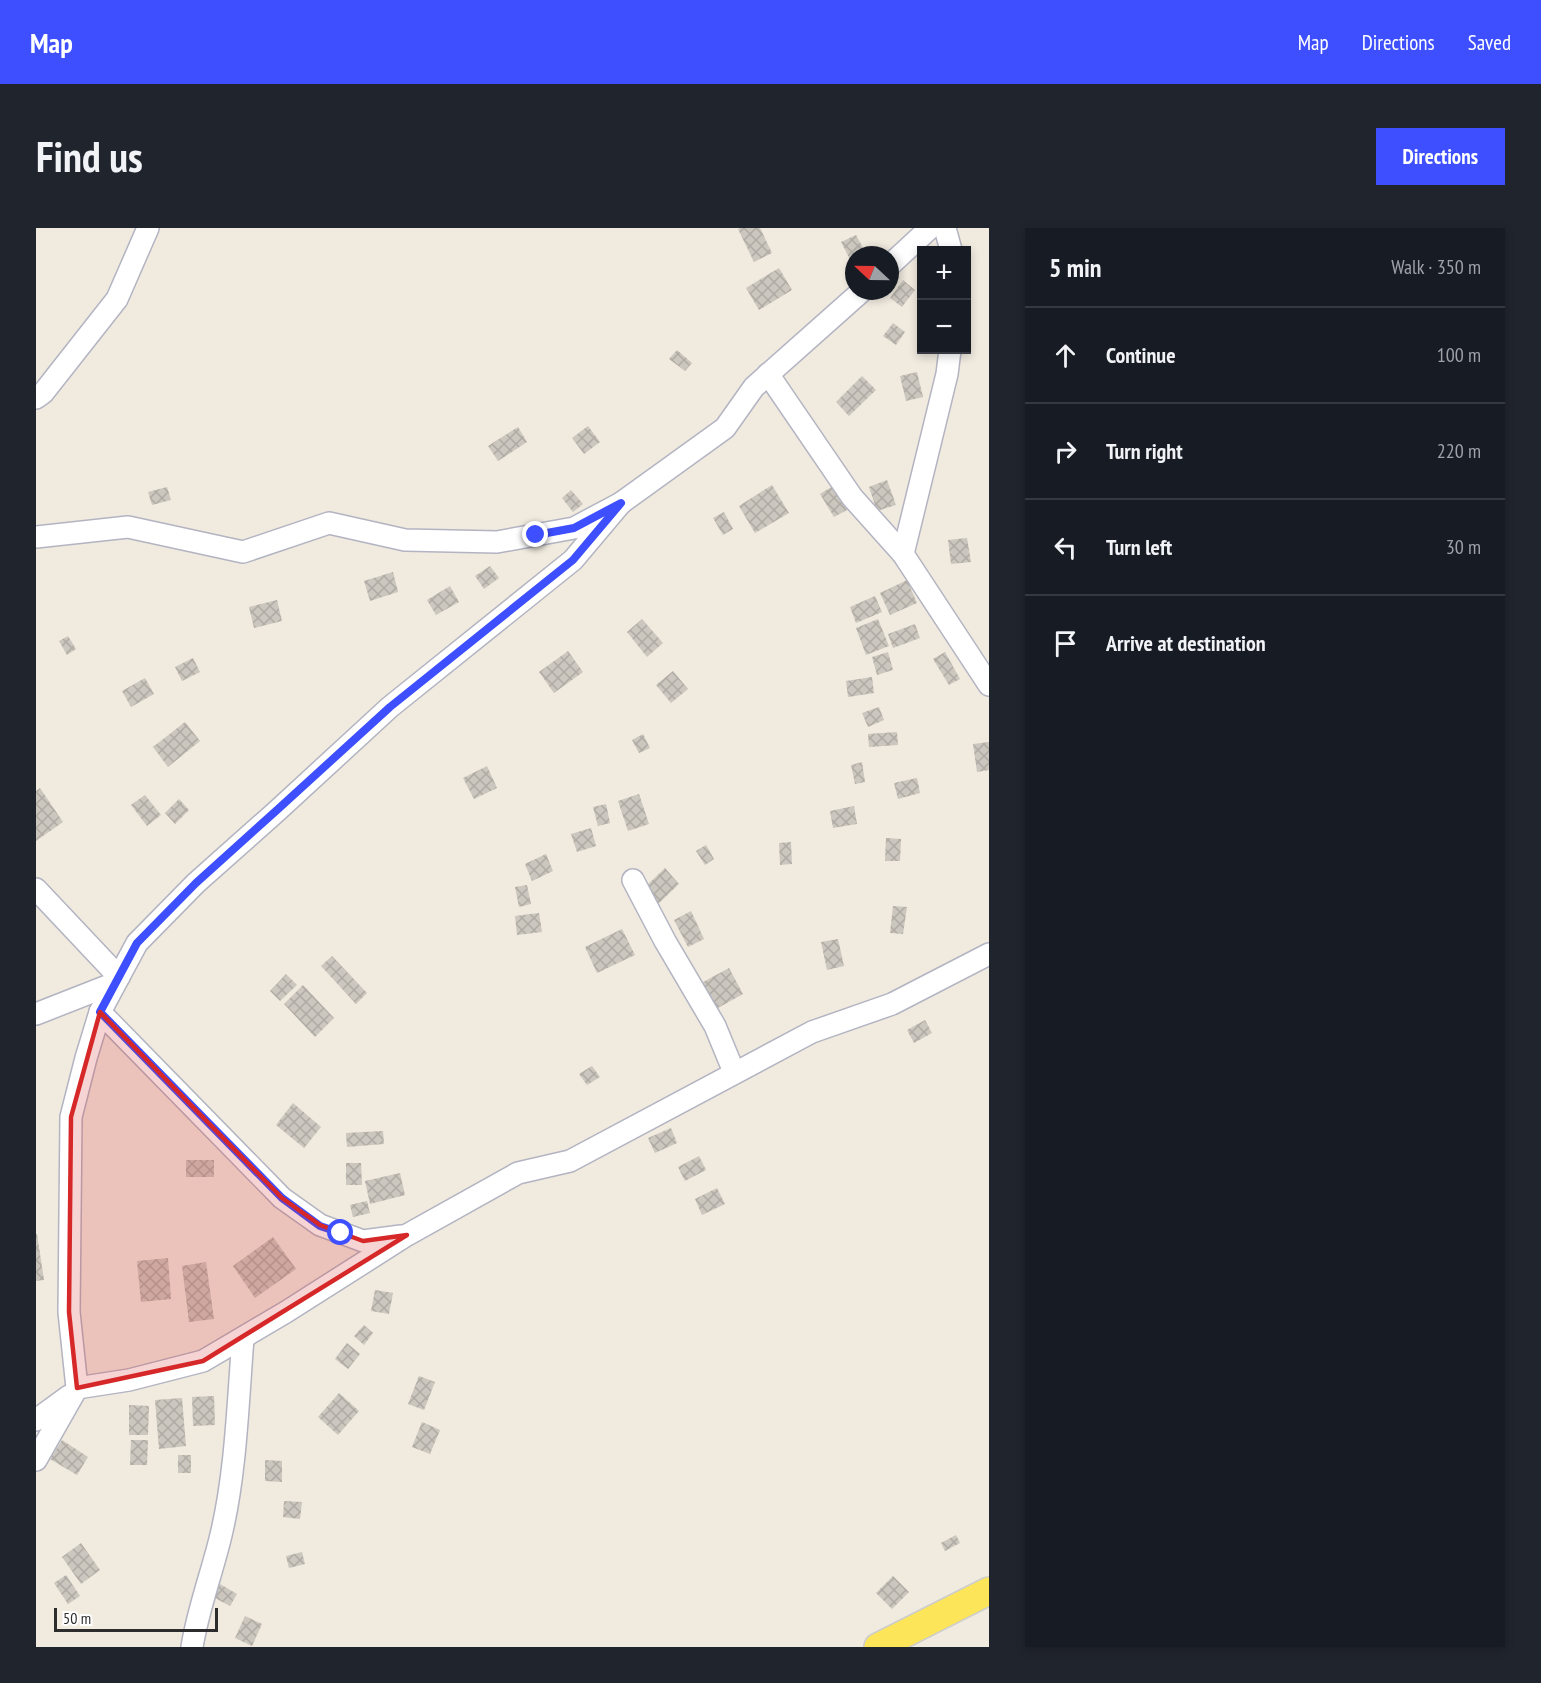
<!DOCTYPE html>
<meta charset="utf-8">
<style>
body{margin:0;font-family:"PT Sans Narrow",sans-serif;background:#20242c;color:#f1f3f6}
.controls{position:absolute;right:18px;top:18px;display:grid;overflow:hidden;border-radius:0px;box-shadow:0 3px 9px #0003}
.controls button{width:54px;height:54px;display:grid;place-items:center;padding:0;border:0;border-bottom:2px solid #363941;background:#171b24;color:#f1f3f6;font:30px sans-serif}
.compass{position:absolute;left:809px;top:18px;width:54px;height:54px;border-radius:50%;background:#171b24;box-shadow:0 3px 9px #0003;rotate:292deg}
.scale{position:absolute;left:18px;bottom:15px;width:164px;box-sizing:border-box;padding-left:6px;border:3px solid #2d2d2d;border-top:0;font-size:16px;line-height:21px;white-space:nowrap;color:#2d2d2d;-webkit-text-stroke:4px #fff;paint-order:stroke}
.stop{position:absolute;width:18px;height:18px;margin:-14px;border:4px solid #3d4fff;border-radius:50%;background:#fff}
.stop.end{background:#3d4fff;border-color:#fff;box-shadow:0 2px 6px #0008}
.list{margin:0;padding:0;list-style:none}
h2{display:flex;justify-content:space-between;align-items:center;height:78px;margin:0;padding:0 24px;font-size:26px}
h2 small{font-size:20px;font-weight:400;color:#9ea1a6}
.list li{display:grid;grid-template-columns:39px 1fr auto;gap:18px;align-items:center;box-sizing:border-box;height:96px;padding:0 24px;border-top:2px solid #363941}
.list b{display:block;font-size:22px;white-space:nowrap}
.list em{font-size:20px;font-style:normal;color:#9ea1a6}
.icon{flex:none;width:33px;height:33px;fill:none;stroke:currentColor;stroke-width:2;stroke-linecap:round;stroke-linejoin:round}
.map{position:relative;flex:none;width:953px;height:1419px;overflow:hidden;border-radius:0px}
header{display:flex;align-items:center;gap:36px;box-sizing:border-box;height:84px;padding:0 30px;background:#3d4fff;color:#fff}
header strong{font-size:28px}
nav{display:flex;gap:33px;margin-inline-start:auto;font-size:21px}
.intro{display:flex;align-items:center;justify-content:space-between;box-sizing:border-box;height:144px;padding:0 36px}
h1{margin:0;font-size:42px}
.button{padding:15px 27px;border-radius:0px;background:#3d4fff;color:#fff;font-size:21px;font-weight:700}
main{display:flex;gap:36px;padding:0 36px}
aside{flex:1;background:#171b24;border-radius:0px;box-shadow:0 3px 9px #0003}
.map>svg:first-child{display:block}
.building{fill:url(#building-cross-hatch)}
.lines{fill:none;stroke-linecap:round;stroke-linejoin:round}
.minor-casing{stroke:#b3b4c2;stroke-width:24}
.major-casing{stroke:#cdcdcd;stroke-width:30}
.minor{stroke:#fff;stroke-width:21}
.major{stroke:#fce558;stroke-width:27}
.route{stroke:#3d4fff;stroke-width:8}
.marked{fill:#d62828;fill-opacity:0.2;stroke:#d62828;stroke-width:4.5;stroke-linejoin:round}
</style>
<header>
<strong>Map</strong>
<nav><a>Map</a><a>Directions</a><a>Saved</a></nav>
</header>
<div class="intro"><h1>Find us</h1><a class="button">Directions</a></div>
<main>
<div class="map">
<svg width="953" height="1419" viewBox="0 0 953 1419">
<defs>
<pattern id="building-cross-hatch" width="8" height="8" patternUnits="userSpaceOnUse" patternTransform="scale(1.5)"><rect width="8" height="8" fill="#cbc7be"/><path d="M0 0l8 8M0 8l8-8" fill="none" stroke="#afaba4"/></pattern>
</defs>
<rect width="100%" height="100%" fill="#f0eadf"/>
<!-- building -->
<g class="building">
<path d="M 704,0 L 724,0 L 736,25 L 718,34 L 702,1 Z"/>
<path d="M 820,7 L 831,27 L 818,27 L 818,39 L 805,14 Z"/>
<path d="M 743,40 L 756,62 L 723,82 L 710,60 Z"/>
<path d="M 867,52 L 879,62 L 866,79 L 854,70 Z"/>
<path d="M 857,95 L 869,104 L 860,117 L 847,108 Z"/>
<path d="M 641,122 L 656,135 L 649,143 L 633,131 Z"/>
<path d="M 881,144 L 887,169 L 870,173 L 864,148 Z"/>
<path d="M 826,148 L 840,162 L 813,188 L 800,174 Z"/>
<path d="M 552,198 L 564,214 L 548,226 L 536,210 Z"/>
<path d="M 482,199 L 491,214 L 462,233 L 452,218 Z"/>
<path d="M 851,252 L 860,277 L 841,283 L 833,259 Z"/>
<path d="M 736,257 L 753,285 L 719,305 L 703,278 Z"/>
<path d="M 797,258 L 811,282 L 798,289 L 784,266 Z"/>
<path d="M 131,259 L 135,272 L 116,277 L 112,264 Z"/>
<path d="M 535,262 L 547,276 L 537,284 L 526,270 Z"/>
<path d="M 688,284 L 697,301 L 687,307 L 677,290 Z"/>
<path d="M 931,310 L 935,334 L 915,336 L 912,312 Z"/>
<path d="M 454,338 L 463,350 L 448,361 L 439,348 Z"/>
<path d="M 357,344 L 362,364 L 334,373 L 328,353 Z"/>
<path d="M 871,352 L 881,375 L 854,387 L 844,365 Z"/>
<path d="M 414,358 L 423,374 L 400,387 L 391,372 Z"/>
<path d="M 839,368 L 846,384 L 820,395 L 814,379 Z"/>
<path d="M 241,372 L 246,393 L 218,400 L 213,379 Z"/>
<path d="M 606,391 L 627,415 L 611,429 L 591,404 Z"/>
<path d="M 842,391 L 853,418 L 830,427 L 820,400 Z"/>
<path d="M 879,396 L 884,410 L 857,420 L 852,406 Z"/>
<path d="M 32,408 L 40,421 L 31,427 L 23,413 Z"/>
<path d="M 532,423 L 547,444 L 518,465 L 503,444 Z"/>
<path d="M 852,424 L 857,442 L 841,447 L 836,429 Z"/>
<path d="M 909,424 L 924,451 L 913,457 L 897,431 Z"/>
<path d="M 157,430 L 164,444 L 146,453 L 139,439 Z"/>
<path d="M 637,443 L 652,461 L 635,475 L 620,457 Z"/>
<path d="M 836,449 L 838,465 L 812,469 L 810,453 Z"/>
<path d="M 109,450 L 118,466 L 95,479 L 86,463 Z"/>
<path d="M 843,479 L 848,492 L 832,499 L 826,485 Z"/>
<path d="M 149,494 L 164,513 L 132,539 L 117,519 Z"/>
<path d="M 861,504 L 862,517 L 833,519 L 832,506 Z"/>
<path d="M 607,506 L 614,520 L 603,525 L 596,512 Z"/>
<path d="M 953,514 L 953,542 L 941,544 L 937,516 Z"/>
<path d="M 826,534 L 829,554 L 819,556 L 815,537 Z"/>
<path d="M 451,538 L 461,560 L 438,571 L 427,550 Z"/>
<path d="M 881,550 L 884,565 L 862,571 L 858,555 Z"/>
<path d="M 4,560 L 27,594 L 0,613 L 0,563 Z"/>
<path d="M 603,566 L 613,596 L 592,603 L 582,573 Z"/>
<path d="M 109,567 L 125,587 L 111,598 L 95,577 Z"/>
<path d="M 143,571 L 153,582 L 139,596 L 129,585 Z"/>
<path d="M 570,576 L 574,595 L 562,598 L 557,579 Z"/>
<path d="M 818,578 L 821,596 L 797,600 L 794,583 Z"/>
<path d="M 555,600 L 560,618 L 541,624 L 535,606 Z"/>
<path d="M 850,610 L 865,611 L 864,633 L 849,633 Z"/>
<path d="M 755,614 L 756,636 L 744,637 L 743,615 Z"/>
<path d="M 670,617 L 678,631 L 669,637 L 660,623 Z"/>
<path d="M 510,626 L 517,643 L 496,653 L 489,636 Z"/>
<path d="M 629,640 L 643,656 L 621,677 L 606,662 Z"/>
<path d="M 491,657 L 495,676 L 483,679 L 479,659 Z"/>
<path d="M 857,678 L 871,679 L 867,706 L 854,705 Z"/>
<path d="M 655,683 L 668,711 L 652,719 L 638,692 Z"/>
<path d="M 503,685 L 506,704 L 481,707 L 479,688 Z"/>
<path d="M 586,701 L 599,727 L 561,745 L 549,719 Z"/>
<path d="M 802,711 L 808,738 L 791,742 L 785,714 Z"/>
<path d="M 296,728 L 331,765 L 320,776 L 285,738 Z"/>
<path d="M 693,740 L 707,766 L 673,785 L 658,759 Z"/>
<path d="M 250,746 L 261,757 L 244,773 L 234,763 Z"/>
<path d="M 267,757 L 298,790 L 279,809 L 248,776 Z"/>
<path d="M 889,792 L 896,805 L 878,815 L 871,802 Z"/>
<path d="M 556,838 L 564,849 L 551,857 L 543,846 Z"/>
<path d="M 257,875 L 285,899 L 268,920 L 240,897 Z"/>
<path d="M 635,900 L 641,915 L 619,925 L 612,910 Z"/>
<path d="M 347,903 L 348,916 L 311,919 L 310,905 Z"/>
<path d="M 663,928 L 670,942 L 649,953 L 642,939 Z"/>
<rect x="150" y="932" width="28" height="17"/>
<path d="M 310,935 L 325,935 L 326,957 L 310,957 Z"/>
<path d="M 364,945 L 369,967 L 334,976 L 329,953 Z"/>
<path d="M 681,960 L 689,976 L 666,987 L 659,971 Z"/>
<path d="M 331,973 L 334,985 L 317,989 L 314,977 Z"/>
<path d="M 0,1006 L 1,1006 L 8,1052 L 0,1053 Z"/>
<path d="M 237,1009 L 260,1041 L 219,1070 L 197,1038 Z"/>
<path d="M 132,1030 L 135,1071 L 105,1074 L 101,1033 Z"/>
<path d="M 170,1034 L 178,1091 L 153,1094 L 146,1038 Z"/>
<path d="M 339,1062 L 357,1065 L 353,1086 L 335,1083 Z"/>
<path d="M 328,1097 L 337,1105 L 328,1117 L 318,1108 Z"/>
<path d="M 311,1115 L 324,1126 L 312,1141 L 299,1131 Z"/>
<path d="M 383,1148 L 399,1154 L 388,1182 L 372,1176 Z"/>
<path d="M 303,1165 L 323,1183 L 302,1207 L 282,1189 Z"/>
<path d="M 178,1168 L 179,1197 L 157,1198 L 156,1169 Z"/>
<path d="M 146,1170 L 150,1218 L 123,1221 L 119,1172 Z"/>
<path d="M 93,1177 L 113,1178 L 112,1207 L 93,1207 Z"/>
<path d="M 386,1194 L 404,1202 L 394,1226 L 376,1219 Z"/>
<path d="M 26,1212 L 52,1229 L 41,1247 L 14,1231 Z"/>
<path d="M 95,1212 L 112,1212 L 111,1237 L 94,1237 Z"/>
<rect x="142" y="1227" width="13" height="18"/>
<path d="M 229,1232 L 246,1233 L 246,1254 L 229,1253 Z"/>
<path d="M 248,1273 L 266,1274 L 264,1291 L 247,1289 Z"/>
<path d="M 920,1307 L 924,1315 L 909,1323 L 905,1315 Z"/>
<path d="M 45,1315 L 64,1342 L 45,1356 L 26,1329 Z"/>
<path d="M 266,1324 L 269,1336 L 253,1340 L 250,1328 Z"/>
<path d="M 30,1347 L 44,1368 L 32,1376 L 18,1355 Z"/>
<path d="M 857,1348 L 873,1364 L 856,1381 L 840,1365 Z"/>
<path d="M 184,1356 L 201,1366 L 194,1378 L 177,1369 Z"/>
<path d="M 209,1388 L 226,1396 L 216,1418 L 199,1410 Z"/>
</g>
<g class="lines">
<!-- minor casing -->
<g class="minor-casing">
<g id="minor">
<path d="M 909,0 L 915,22"/>
<path d="M 854,37 L 894,0"/>
<path d="M 732,146 L 816,269 L 867,326 L 953,457"/>
<path d="M 0,170 L 7,165 L 81,71 L 112,0"/>
<path d="M 0,309 L 92,299 L 207,324 L 293,295 L 369,312 L 461,314 L 538,300 L 585,275 L 689,200 L 718,159 L 826,63"/>
<path d="M 867,326 L 911,146 L 914,122"/>
<path d="M 597,652 L 629,713 L 679,798 L 698,844"/>
<path d="M 0,661 L 83,749"/>
<path d="M 64,784 L 246,970 L 284,997 L 327,1013 L 365,1008"/>
<path d="M 0,786 L 79,755"/>
<path d="M 41,1160 L 93,1152 L 167,1133 L 250,1084 L 371,1007 L 482,945 L 534,933 L 776,804 L 856,776 L 953,726"/>
<path d="M 0,1192 L 33,1168"/>
<path d="M 0,1232 L 41,1160 L 33,1084 L 35,889 L 50,830 L 64,784 L 101,715 L 160,655 L 241,583 L 354,479 L 537,332 L 585,275"/>
<path d="M 156,1419 C 162,1381 176,1345 185,1307 C 200,1245 202,1173 207,1110"/>
</g>
</g>
<!-- major casing -->
<g class="major-casing">
<path id="major" d="M 842,1419 L 953,1363"/>
</g>
<!-- minor -->
<use href="#minor" class="minor"/>
<!-- major -->
<use href="#major" class="major"/>
</g>
<g class="lines">
<!-- route -->
<path class="route" d="M 305,1005 L 284,998 L 246,970 L 64,784 L 101,715 L 160,655 L 241,582 L 354,479 L 537,332 L 585,275 L 538,300 L 500,307"/>
</g>
<!-- marked area -->
<path class="marked" d="M 64,784 L 246,970 L 284,997 L 327,1013 L 371,1007 L 167,1133 L 41,1160 L 33,1084 L 35,889 Z"/>
</svg>
<div class="controls">
<button>+</button>
<button>−</button>
</div>
<svg class="compass" viewBox="-18 -18 36 36"><path d="M0-13l5 13h-10z" fill="#e53935"/><path d="M0 13l5-13h-10z" fill="#9ea1a6"/></svg>
<div class="scale">50 m</div>
<div class="stop" style="left:305px;top:1005px"></div>
<div class="stop end" style="left:500px;top:307px"></div>
</div>
<aside>
<h2>5 min<small>Walk · 350 m</small></h2>
<ul class="list">
<li><svg class="icon" aria-label="ahead" viewBox="0 0 24 24"><path d="M12 20V5M6 11l6-6 6 6"/></svg><div><b>Continue</b></div><em>100 m</em></li>
<li><svg class="icon" aria-label="right" viewBox="0 0 24 24"><path d="M7 20v-9h11M14 6l5 5-5 5"/></svg><div><b>Turn right</b></div><em>220 m</em></li>
<li><svg class="icon" aria-label="left" viewBox="0 0 24 24"><path d="M17 20v-9H6M10 6l-5 5 5 5"/></svg><div><b>Turn left</b></div><em>30 m</em></li>
<li><svg class="icon" aria-label="arrive" viewBox="0 0 24 24"><path d="M6 21V4h12l-3 4 3 4H6"/></svg><div><b>Arrive at destination</b></div></li>
</ul>
</aside>
</main>
